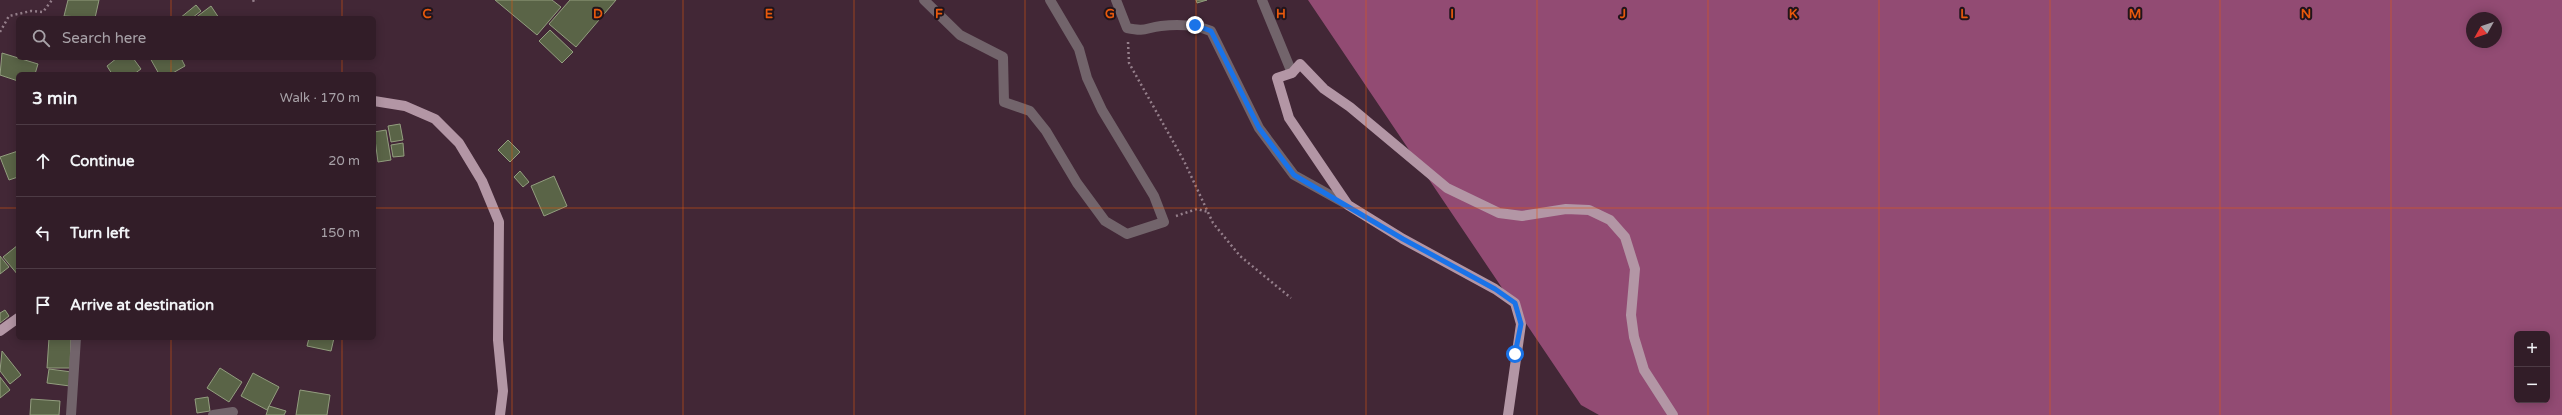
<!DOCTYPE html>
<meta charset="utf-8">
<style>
body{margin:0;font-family:"Varela Round",sans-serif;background:#3d2a34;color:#f1f3f6}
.controls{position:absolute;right:12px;bottom:12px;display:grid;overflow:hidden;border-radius:6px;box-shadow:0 2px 10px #0003}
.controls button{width:36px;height:36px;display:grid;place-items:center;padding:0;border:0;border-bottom:1px solid #4d3b45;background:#321d28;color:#f1f3f6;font:20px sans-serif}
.compass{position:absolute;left:2466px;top:12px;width:36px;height:36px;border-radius:50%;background:#321d28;box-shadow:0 2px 10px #0003;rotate:230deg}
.stop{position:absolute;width:12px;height:12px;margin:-9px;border:3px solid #1a73e8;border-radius:50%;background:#fff}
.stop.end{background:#1a73e8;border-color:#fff;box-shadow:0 1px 4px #0008}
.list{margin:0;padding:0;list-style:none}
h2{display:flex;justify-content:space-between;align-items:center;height:52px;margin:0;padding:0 16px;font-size:17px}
h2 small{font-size:13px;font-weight:400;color:#a8a2a8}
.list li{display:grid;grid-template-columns:26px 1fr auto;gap:12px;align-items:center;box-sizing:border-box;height:72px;padding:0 16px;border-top:1px solid #4d3b45}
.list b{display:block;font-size:15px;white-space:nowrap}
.list em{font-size:13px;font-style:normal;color:#a8a2a8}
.icon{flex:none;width:22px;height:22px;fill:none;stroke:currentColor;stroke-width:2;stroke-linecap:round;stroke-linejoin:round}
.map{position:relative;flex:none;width:2562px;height:415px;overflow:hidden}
.search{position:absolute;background:#321d28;box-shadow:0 2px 10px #0003;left:16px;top:16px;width:360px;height:44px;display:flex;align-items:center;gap:10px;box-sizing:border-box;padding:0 14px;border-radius:6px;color:#a8a2a8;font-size:15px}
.panel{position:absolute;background:#321d28;box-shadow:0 2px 10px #0003;left:16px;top:72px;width:360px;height:268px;border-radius:6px}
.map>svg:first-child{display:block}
.forest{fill:#924b73;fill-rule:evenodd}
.building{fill:#5a6447;stroke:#939e7f}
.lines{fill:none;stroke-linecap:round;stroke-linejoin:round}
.path{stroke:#957f8b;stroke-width:2.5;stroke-dasharray:2 3;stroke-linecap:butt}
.minor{stroke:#72646b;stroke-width:10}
.major{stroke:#b396a5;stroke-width:10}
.route{stroke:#1a73e8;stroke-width:5}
.grid{fill:none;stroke:#e8590c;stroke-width:1;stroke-opacity:0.55}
.grid-label{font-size:13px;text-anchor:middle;font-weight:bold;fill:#e8590c;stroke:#21141b;stroke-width:4;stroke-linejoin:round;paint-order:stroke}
</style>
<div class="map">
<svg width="2562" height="415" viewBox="0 0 2562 415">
<rect width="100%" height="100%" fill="#422736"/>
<!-- forest -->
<path class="forest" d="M 1308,0 L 2562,0 L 2562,415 L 1599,415 L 1581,405 ZM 2472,18 L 2496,18 L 2496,42 L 2472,42 ZM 2517,334 L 2547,334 L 2547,400 L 2517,400 Z"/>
<!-- building -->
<g class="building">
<path d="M 68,0 L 99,0 L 95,18 L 64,16 Z"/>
<path d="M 495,0 L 552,0 L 561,7 L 537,35 Z"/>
<path d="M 570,0 L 616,0 L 576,47 L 549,24 Z"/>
<path d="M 1196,0 L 1207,0 L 1197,3 Z"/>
<path d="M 196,5 L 201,11 L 192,18 L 180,18 Z"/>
<path d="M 211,6 L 219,18 L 195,18 Z"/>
<path d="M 550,30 L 573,52 L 562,63 L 539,41 Z"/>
<path d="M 2,53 L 38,64 L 35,74 L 18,74 L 18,81 L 0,75 Z"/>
<path d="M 117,58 L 133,58 L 141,69 L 134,74 L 112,74 L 107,66 Z"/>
<path d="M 150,58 L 181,58 L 185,66 L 171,74 L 159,74 Z"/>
<path d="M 400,124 L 403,140 L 391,142 L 388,126 Z"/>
<path d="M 386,130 L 391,160 L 378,162 L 374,132 Z"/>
<path d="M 508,140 L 520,152 L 510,162 L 498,150 Z"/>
<path d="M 403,143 L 404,156 L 393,157 L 391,145 Z"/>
<path d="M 18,151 L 18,177 L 9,180 L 0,157 Z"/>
<path d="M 520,171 L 529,182 L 523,187 L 514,177 Z"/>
<path d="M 554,176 L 567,206 L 544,216 L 531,186 Z"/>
<path d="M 18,245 L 18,275 L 3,257 Z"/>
<path d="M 0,256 L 9,267 L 0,274 Z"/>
<path d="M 5,310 L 9,316 L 0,323 L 0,313 Z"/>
<path d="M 49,338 L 71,338 L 70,368 L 47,368 Z"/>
<path d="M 309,338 L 334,338 L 331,351 L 307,346 Z"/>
<path d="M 2,351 L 21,375 L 10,384 L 0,371 Z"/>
<path d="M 220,368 L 242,382 L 229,402 L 207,388 Z"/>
<path d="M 49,369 L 72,372 L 70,386 L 47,383 Z"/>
<path d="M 253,373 L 279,387 L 267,410 L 241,396 Z"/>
<path d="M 0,377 L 10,390 L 0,398 Z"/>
<path d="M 300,390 L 330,395 L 327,415 L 296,415 Z"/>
<path d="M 208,397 L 210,411 L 197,413 L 195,399 Z"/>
<path d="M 31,399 L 60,401 L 59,415 L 30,415 Z"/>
<path d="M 269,406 L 286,411 L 284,415 L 266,415 Z"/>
</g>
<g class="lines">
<!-- path -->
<g class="path">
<path d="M 253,0 L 254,2 L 256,0"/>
<path d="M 0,32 L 9,16 L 31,11 L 43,12 L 52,0"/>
<path d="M 1128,42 L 1129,63 L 1184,161 L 1213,223 L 1240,256 L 1291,298"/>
<path d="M 1176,216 L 1197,209 L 1208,212"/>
</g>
<!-- minor -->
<g class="minor">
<path d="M 924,0 L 960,35 L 1003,57 L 1004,102 L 1030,111 L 1046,131 L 1077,183 L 1105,221 L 1127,234 L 1164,222 L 1154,196 L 1102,110 L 1087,78 L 1079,49 L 1050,0"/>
<path d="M 1116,0 L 1127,28 C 1146,32 1145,28 1161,26 C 1178,24 1196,25 1211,31 L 1259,128 L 1294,175 L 1348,205"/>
<path d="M 1262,0 L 1292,73"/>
<path d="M 71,415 L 76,338"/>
<path d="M 213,415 L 233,412"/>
</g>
<!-- major -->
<g class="major">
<path d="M 374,101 L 405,106 L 435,119 L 459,143 L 482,181 L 499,222 L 498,340 L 503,391 L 500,415"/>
<path d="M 0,331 L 18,318"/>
<path d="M 1508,415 L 1521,324 L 1515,303 L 1495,289 L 1403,239 L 1348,205 L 1289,118 L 1277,78 L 1292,73 L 1300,64 L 1324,89 L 1350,107 L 1447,188 L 1499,213 L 1522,216 L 1566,209 L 1589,210 L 1610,220 L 1625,237 L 1635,269 L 1631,315 L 1634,337 L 1644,370 L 1673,415"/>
</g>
</g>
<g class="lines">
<!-- route -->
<path class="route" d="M 1195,25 L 1211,31 L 1259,128 L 1294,175 L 1403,239 L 1495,289 L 1515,303 L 1521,324 L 1515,354"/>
</g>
<!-- grid -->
<path class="grid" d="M 171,0 L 171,18M 342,0 L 342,18M 512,0 L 512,415M 683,0 L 683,415M 854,0 L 854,415M 1025,0 L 1025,415M 1196,0 L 1196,415M 1366,0 L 1366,415M 1537,0 L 1537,415M 1708,0 L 1708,415M 1879,0 L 1879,415M 2050,0 L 2050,415M 2220,0 L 2220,415M 2391,0 L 2391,415M 171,58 L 171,74M 342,58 L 342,74M 0,208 L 18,208M 374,208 L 2562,208M 171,338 L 171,415M 342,338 L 342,415"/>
<g class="grid-label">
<text x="427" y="18">C</text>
<text x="598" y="18">D</text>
<text x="769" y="18">E</text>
<text x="939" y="18">F</text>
<text x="1110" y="18">G</text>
<text x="1281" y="18">H</text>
<text x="1452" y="18">I</text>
<text x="1623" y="18">J</text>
<text x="1793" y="18">K</text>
<text x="1964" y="18">L</text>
<text x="2135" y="18">M</text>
<text x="2306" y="18">N</text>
</g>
</svg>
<div class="controls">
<button>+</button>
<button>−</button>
</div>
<svg class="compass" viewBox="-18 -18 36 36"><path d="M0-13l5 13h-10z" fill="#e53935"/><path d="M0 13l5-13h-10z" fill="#a8a2a8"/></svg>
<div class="stop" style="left:1515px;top:354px"></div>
<div class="stop end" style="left:1195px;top:25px"></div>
<div class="search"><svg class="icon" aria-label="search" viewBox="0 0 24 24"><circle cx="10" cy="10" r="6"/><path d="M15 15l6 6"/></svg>Search here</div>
<section class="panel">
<h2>3 min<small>Walk · 170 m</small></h2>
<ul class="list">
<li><svg class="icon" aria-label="ahead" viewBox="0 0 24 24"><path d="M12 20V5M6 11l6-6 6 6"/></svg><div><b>Continue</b></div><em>20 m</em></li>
<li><svg class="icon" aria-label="left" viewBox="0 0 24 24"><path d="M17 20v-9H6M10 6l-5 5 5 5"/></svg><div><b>Turn left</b></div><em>150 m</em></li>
<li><svg class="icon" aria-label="arrive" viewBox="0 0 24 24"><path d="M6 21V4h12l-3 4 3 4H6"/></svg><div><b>Arrive at destination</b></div></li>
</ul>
</section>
</div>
